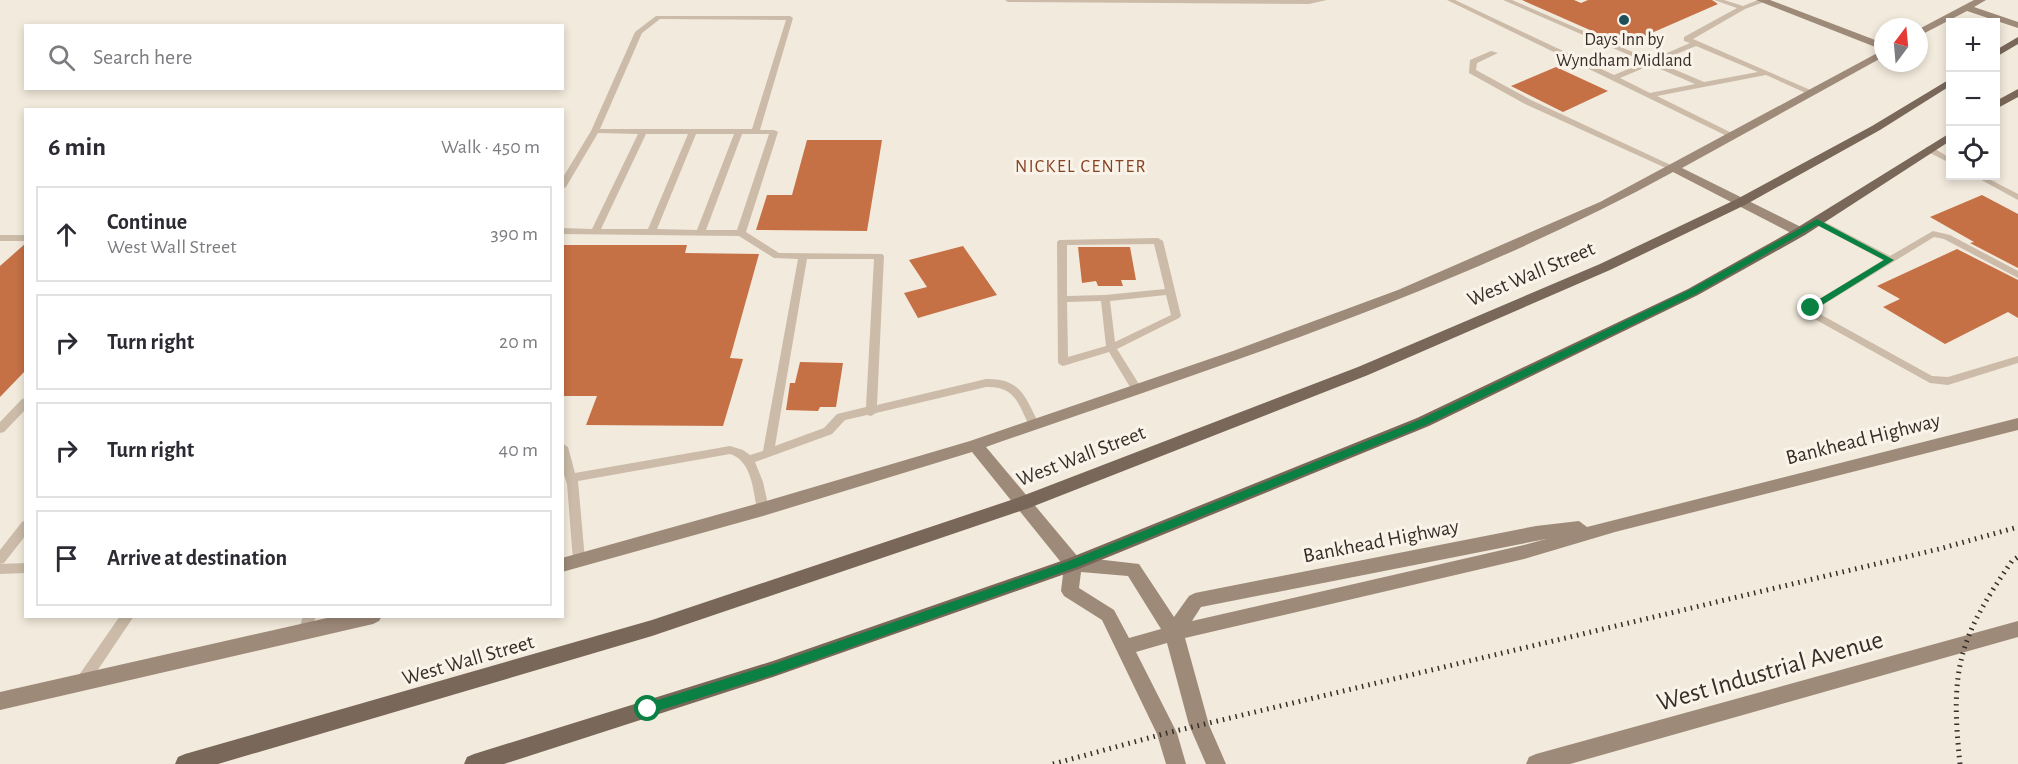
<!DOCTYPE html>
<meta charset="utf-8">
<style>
body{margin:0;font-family:"Alegreya Sans",sans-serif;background:#f7f7f7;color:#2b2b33}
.controls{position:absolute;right:18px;top:18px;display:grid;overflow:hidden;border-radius:0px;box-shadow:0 3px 9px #0003}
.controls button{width:54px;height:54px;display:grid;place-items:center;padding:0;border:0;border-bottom:2px solid #e1e1e2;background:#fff;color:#2b2b33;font:30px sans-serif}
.compass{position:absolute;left:1874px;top:18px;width:54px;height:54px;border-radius:50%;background:#fff;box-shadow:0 3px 9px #0003;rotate:16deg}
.stop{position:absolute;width:18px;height:18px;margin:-14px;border:4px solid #0b8043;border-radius:50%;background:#fff}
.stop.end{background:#0b8043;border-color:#fff;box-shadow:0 2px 6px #0008}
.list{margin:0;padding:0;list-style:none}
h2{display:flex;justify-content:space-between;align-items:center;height:78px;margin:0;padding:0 24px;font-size:26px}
h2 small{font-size:20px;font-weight:400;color:#7c7c81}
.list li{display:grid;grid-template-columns:39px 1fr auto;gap:18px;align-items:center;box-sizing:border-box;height:96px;margin:0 12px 12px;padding:0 12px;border:2px solid #e1e1e2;border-radius:0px}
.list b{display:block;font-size:22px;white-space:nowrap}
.list p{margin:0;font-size:20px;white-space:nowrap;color:#7c7c81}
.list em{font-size:20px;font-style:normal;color:#7c7c81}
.icon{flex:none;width:33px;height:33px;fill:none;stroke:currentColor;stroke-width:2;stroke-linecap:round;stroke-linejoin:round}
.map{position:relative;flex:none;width:2018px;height:764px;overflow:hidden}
.search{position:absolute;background:#fff;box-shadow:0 3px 9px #0003;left:24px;top:24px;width:540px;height:66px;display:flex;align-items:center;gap:15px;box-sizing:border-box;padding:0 21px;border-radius:0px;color:#7c7c81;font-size:22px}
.panel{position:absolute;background:#fff;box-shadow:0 3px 9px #0003;left:24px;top:108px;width:540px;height:510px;border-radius:0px}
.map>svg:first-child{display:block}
.building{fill:#c67046}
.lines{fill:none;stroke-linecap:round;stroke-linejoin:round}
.lane{fill:#cbbba8;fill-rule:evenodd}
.secondary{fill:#9e8a79;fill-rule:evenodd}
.primary{fill:#796759;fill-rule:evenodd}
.rail{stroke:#372e28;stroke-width:5;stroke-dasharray:1.5 5;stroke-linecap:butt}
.route{fill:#0b8043}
.poi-dot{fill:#1e5059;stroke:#faf3e9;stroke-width:2}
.labels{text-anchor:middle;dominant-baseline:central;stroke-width:6;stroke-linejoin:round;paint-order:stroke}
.far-poi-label{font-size:18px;fill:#372e28;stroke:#faf3e9}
.far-neighbourhood-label{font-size:18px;letter-spacing:1.5px;fill:#874221;stroke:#faf3e9}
.street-label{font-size:21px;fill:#372e28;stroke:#faf3e9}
.near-street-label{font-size:26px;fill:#372e28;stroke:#faf3e9}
</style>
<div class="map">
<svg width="2018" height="764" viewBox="0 0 2018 764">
<rect width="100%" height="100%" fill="#f2eadc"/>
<!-- building -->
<g class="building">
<path d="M 1522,0 L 1574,0 L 1581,3 L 1588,0 L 1712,0 L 1718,4 L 1624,45 Z"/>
<path d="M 1556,67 L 1608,91 L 1563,112 L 1511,86 Z"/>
<path d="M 807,140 L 882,140 L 867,231 L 756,230 L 767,195 L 792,195 Z"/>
<path d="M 1982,195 L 2018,214 L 2018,268 L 1970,243 L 1974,242 L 1930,217 Z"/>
<path d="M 26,243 L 26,370 L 0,397 L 0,266 Z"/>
<path d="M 562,245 L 687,245 L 685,253 L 759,254 L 730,358 L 743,359 L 723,426 L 586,425 L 597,396 L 562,396 Z"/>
<path d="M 963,246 L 997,295 L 918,318 L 904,293 L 927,287 L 909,260 Z"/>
<path d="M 1078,247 L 1130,247 L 1136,280 L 1121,280 L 1123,286 L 1098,286 L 1096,281 L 1082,283 Z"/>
<path d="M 1957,249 L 2018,280 L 2018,318 L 2008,312 L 1945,344 L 1883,307 L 1900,299 L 1877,286 Z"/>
<path d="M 800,362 L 843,363 L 836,407 L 820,407 L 818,411 L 786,410 L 790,383 L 795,383 Z"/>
</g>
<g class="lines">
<!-- lane -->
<g class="lane">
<path d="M 1005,0 L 1327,0 L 1309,4 L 1008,2 Z"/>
<path d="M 1447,0 L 1455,0 L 1614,75 L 1645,62 L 1503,0 L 1512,0 L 1651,60 L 1690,43 L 1684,41 L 1684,37 L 1737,8 L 1714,0 L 1724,0 L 1743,6 L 1758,0 L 1765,0 L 1764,2 L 1745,9 L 1693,39 L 1815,92 L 1808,94 L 1766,75 L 1657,96 L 1736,135 L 1735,137 L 1729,137 ZM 1696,46 L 1758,72 L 1704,82 L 1657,62 ZM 1651,65 L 1695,84 L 1650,93 L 1620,78 Z"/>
<path d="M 656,16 L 790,16 L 793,18 L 760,130 L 774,130 L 778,132 L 746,232 L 779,253 L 882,254 L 884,256 L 877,405 L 986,379 C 1021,378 1025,397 1039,424 L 1038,427 L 1030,427 C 1018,404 1016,386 986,387 L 876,413 L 871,416 L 867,415 L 845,420 L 832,434 L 755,462 L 763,482 L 769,509 L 767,512 L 763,514 L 759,512 L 757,509 C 753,490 752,461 730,454 L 578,481 L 585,560 L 583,564 L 579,565 L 575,564 L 573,560 L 567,484 L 562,468 L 562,443 L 568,447 L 575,473 L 730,446 L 743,450 L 750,455 L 763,451 L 798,259 L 774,258 L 739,236 L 562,234 L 562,228 L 592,229 L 638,134 L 598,133 L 566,187 L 562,189 L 562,179 L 591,131 L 635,32 ZM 660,19 L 786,20 L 752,129 L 600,129 L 642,33 ZM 646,134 L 688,134 L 648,229 L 601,229 ZM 696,134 L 734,134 L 697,230 L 657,229 ZM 742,134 L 769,134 L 737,230 L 706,230 ZM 807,259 L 874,259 L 866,407 L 837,414 L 824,428 L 775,446 Z"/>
<path d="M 1491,51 L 1498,53 L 1477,63 L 1476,70 L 1531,100 L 1675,167 L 1674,169 L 1668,169 L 1525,104 L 1469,73 L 1470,60 Z"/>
<path d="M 1926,147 L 1932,147 L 1950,158 L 1950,163 L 1926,151 Z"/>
<path d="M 1974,176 L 1983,176 L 2018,194 L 2018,200 Z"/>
<path d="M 1817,218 L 1890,256 L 1933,231 L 1950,235 L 2018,271 L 2018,278 L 1944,239 L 1934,237 L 1816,309 L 1818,313 L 1932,376 L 1948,377 L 2018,356 L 2018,363 L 1948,385 L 1930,383 L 1811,317 L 1806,308 L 1808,306 L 1883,260 L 1814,223 L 1813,221 Z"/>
<rect x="0" y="235" width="26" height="6"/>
<path d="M 1158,238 L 1163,241 L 1181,316 L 1179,318 L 1117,349 L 1142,389 L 1141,392 L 1133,392 L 1109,352 L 1063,366 L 1059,364 L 1058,362 L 1057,242 L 1059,240 ZM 1154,244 L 1165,289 L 1105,295 L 1067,296 L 1067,245 ZM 1166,295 L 1171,315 L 1115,342 L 1110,301 ZM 1101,301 L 1106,346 L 1068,357 L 1067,302 Z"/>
<path d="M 26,398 L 26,409 L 4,432 L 0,433 L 0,422 L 22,399 Z"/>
<path d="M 26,520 L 26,535 L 4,563 L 0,564 L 0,550 L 22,522 Z"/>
<path d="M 26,563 L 26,573 L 0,574 L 0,564 Z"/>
<path d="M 120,616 L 134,616 L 87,686 L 82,688 L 77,686 L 75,682 L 77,678 Z"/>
<path d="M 303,616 L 316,616 L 309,637 L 304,639 L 299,637 L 298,633 Z"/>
</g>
<!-- secondary -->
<g class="secondary">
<path d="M 1756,0 L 1770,0 L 1883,43 L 1883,57 L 1682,168 L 1805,229 L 1806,232 L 1805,235 L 1795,235 L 1673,172 C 1456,291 1218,366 986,447 L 1078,557 L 1139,564 L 1174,617 L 1189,596 L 1195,593 L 1536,526 L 1579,521 L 1587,527 L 2018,418 L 2018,430 L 1615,532 L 1524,559 L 1185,638 L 1209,725 L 1226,764 L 1206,764 L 1189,725 L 1167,643 L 1136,652 L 1177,733 L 1186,764 L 1166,764 L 1157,734 L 1102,620 L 1064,596 L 1061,591 L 1064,566 L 972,452 L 763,516 L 562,572 L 562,558 L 763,502 L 970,441 L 1233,351 L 1398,290 L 1600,202 L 1883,50 ZM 1546,539 L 1524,545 L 1192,621 L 1201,607 ZM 1081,572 L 1128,576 L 1161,629 L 1129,638 L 1114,610 L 1079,588 Z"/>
<path d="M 1974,0 L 1986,0 L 1974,7 L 2018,22 L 2018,28 L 1967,11 L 1919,36 L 1919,29 Z"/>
<path d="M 336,616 L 382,616 L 379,621 L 373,624 L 0,710 L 0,692 Z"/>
<path d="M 2018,621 L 2018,637 L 1570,764 L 1526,764 L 1529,757 L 1536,754 Z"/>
</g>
<!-- primary -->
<g class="primary">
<path d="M 2018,37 L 2018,44 L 1996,57 L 1996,50 Z"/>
<path d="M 1950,79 L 1950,86 L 1880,130 L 1745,205 L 1610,270 L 1368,375 L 1029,508 L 652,636 L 218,764 L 175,764 L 178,757 L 185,754 L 652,620 L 1017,498 L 1358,367 L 1600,264 L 1737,199 L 1872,126 Z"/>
<path d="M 2018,89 L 2018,97 L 1996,109 L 1996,101 Z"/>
<path d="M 1950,133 L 1950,141 L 1805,235 L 1698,295 L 1429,426 L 1079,569 L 773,677 L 504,764 L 464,764 L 467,757 L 474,754 L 773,661 L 1067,559 L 1417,418 L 1688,289 L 1795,229 Z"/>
</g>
<!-- rail -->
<g class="rail">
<path d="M 1053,764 L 1167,733 L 1939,549 L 2018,527"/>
<path d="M 1960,764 C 1950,670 1958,639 2012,561 L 2018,557"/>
</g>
</g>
<!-- route -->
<path class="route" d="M 1817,219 L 1894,260 L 1814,310 L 1808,310 L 1808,306 L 1884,260 L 1817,225 L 1696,294 L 1426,425 L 1077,567 L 773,675 L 648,714 L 641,709 L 648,703 L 773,664 L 1069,561 L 1419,420 L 1689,290 Z"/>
<!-- markers -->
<circle class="poi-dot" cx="1624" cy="20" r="6"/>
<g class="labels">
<!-- far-poi labels -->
<g class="far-poi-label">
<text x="1624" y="40">Days Inn by<tspan x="1624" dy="21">Wyndham Midland</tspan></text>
</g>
<!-- far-neighbourhood labels -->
<g class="far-neighbourhood-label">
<text x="1081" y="167">NICKEL CENTER</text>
</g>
<!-- street labels -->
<g class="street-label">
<text transform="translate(1531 274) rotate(-23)">West Wall Street</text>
<text transform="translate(1863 439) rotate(-14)">Bankhead Highway</text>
<text transform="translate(1081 456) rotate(-21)">West Wall Street</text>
<text transform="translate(1381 541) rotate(-11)">Bankhead Highway</text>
<text transform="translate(468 660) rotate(-16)">West Wall Street</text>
</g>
<!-- near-street labels -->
<g class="near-street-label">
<text transform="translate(1770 671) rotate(-16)">West Industrial Avenue</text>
</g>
</g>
</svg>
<div class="controls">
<button>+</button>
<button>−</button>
<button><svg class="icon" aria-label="locate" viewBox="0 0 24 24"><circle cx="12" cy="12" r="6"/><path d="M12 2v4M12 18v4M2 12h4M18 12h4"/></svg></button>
</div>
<svg class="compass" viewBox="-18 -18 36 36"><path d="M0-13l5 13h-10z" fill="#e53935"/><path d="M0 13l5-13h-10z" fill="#7c7c81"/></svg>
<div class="stop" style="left:648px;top:709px"></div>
<div class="stop end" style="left:1811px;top:308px"></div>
<div class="search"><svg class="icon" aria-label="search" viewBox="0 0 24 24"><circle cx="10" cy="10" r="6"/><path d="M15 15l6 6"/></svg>Search here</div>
<section class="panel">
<h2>6 min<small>Walk · 450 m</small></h2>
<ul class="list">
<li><svg class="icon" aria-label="ahead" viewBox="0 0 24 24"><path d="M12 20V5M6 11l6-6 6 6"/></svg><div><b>Continue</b><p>West Wall Street</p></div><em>390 m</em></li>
<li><svg class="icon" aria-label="right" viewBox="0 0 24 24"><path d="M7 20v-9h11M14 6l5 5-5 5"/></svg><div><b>Turn right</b></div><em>20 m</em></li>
<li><svg class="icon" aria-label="right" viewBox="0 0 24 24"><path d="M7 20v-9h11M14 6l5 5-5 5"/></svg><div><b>Turn right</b></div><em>40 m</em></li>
<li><svg class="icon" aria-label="arrive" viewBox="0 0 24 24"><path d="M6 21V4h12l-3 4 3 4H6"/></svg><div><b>Arrive at destination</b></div></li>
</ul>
</section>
</div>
